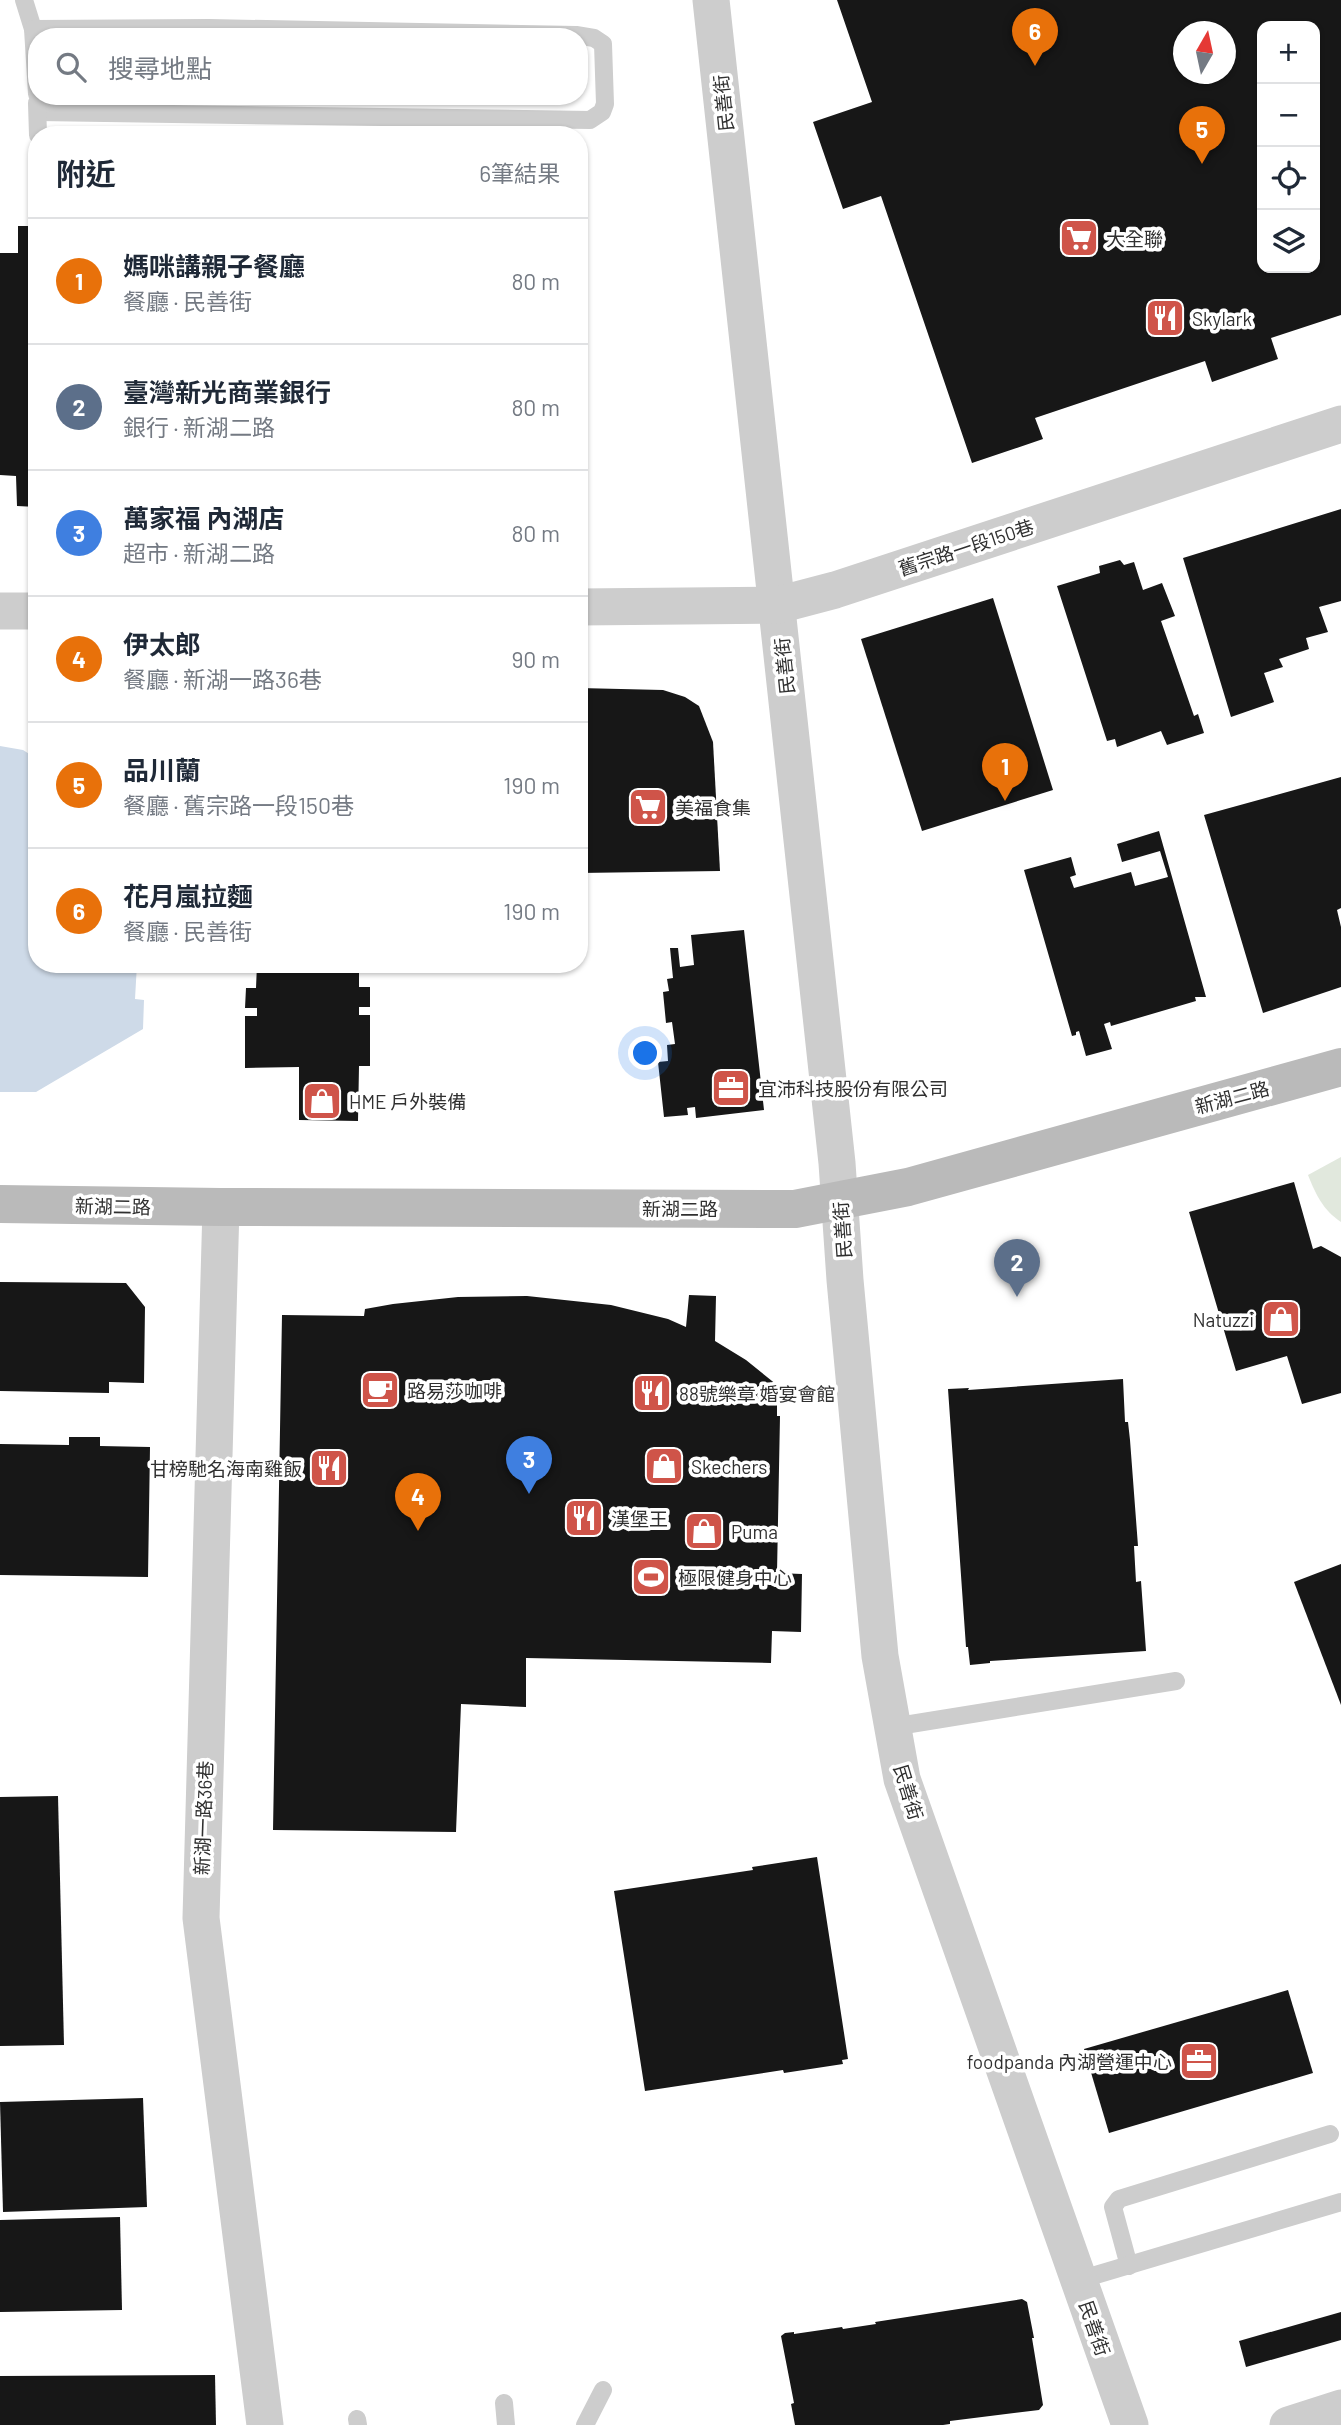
<!DOCTYPE html>
<html lang="zh-TW">
<meta charset="utf-8">
<style>
body{margin:0;font-family:Barlow,"Noto Sans TC",sans-serif;background:#f2f2f3;color:#1f2937}
.controls{position:absolute;right:21px;top:21px;display:grid;overflow:hidden;border-radius:14px;box-shadow:0 2px 5px #0004}
.controls button{width:63px;height:63px;display:grid;place-items:center;padding:0;border:0;border-bottom:2px solid #e0e1e3;background:#fff;color:#1f2937;font:35px sans-serif}
.compass{position:absolute;left:1173px;top:21px;width:63px;height:63px;border-radius:50%;background:#fff;box-shadow:0 2px 5px #0004;rotate:9deg}
.you{position:absolute;left:646px;top:1054px;width:24px;height:24px;margin:-18px;border:5px solid #fff;border-radius:50%;background:#1a73e8;box-shadow:0 0 0 10px #1a73e833}
.badge{display:grid;place-items:center;width:46px;height:46px;border-radius:50%;background:#d93025;color:#fff;font-size:23px;font-weight:700}
.pin{position:absolute;translate:-50% -58px;filter:drop-shadow(0 2px 4px #0008)}
.pin::after{content:'';position:absolute;top:37px;width:24px;height:21px;background:inherit;clip-path:polygon(0 0,100% 0,50% 100%)}
.list{margin:0;padding:0;list-style:none}
h2{display:flex;justify-content:space-between;align-items:center;height:91px;margin:0;padding:0 28px;font-size:30px}
h2 small{font-size:23px;font-weight:400;color:#747a83}
.list li{display:grid;grid-template-columns:46px 1fr auto;gap:21px;align-items:center;box-sizing:border-box;height:126px;padding:0 28px;border-top:2px solid #e0e1e3}
.list b{display:block;font-size:26px;white-space:nowrap}
.list p{margin:0;font-size:23px;white-space:nowrap;color:#747a83}
.list em{font-size:23px;font-style:normal;color:#747a83}
.icon{flex:none;width:38px;height:38px;fill:none;stroke:currentColor;stroke-width:2;stroke-linecap:round;stroke-linejoin:round}
.map{position:relative;flex:none;width:1341px;height:2425px;overflow:hidden}
.search{position:absolute;background:#fff;box-shadow:0 2px 5px #0004;left:28px;top:28px;width:560px;height:77px;display:flex;align-items:center;gap:18px;box-sizing:border-box;padding:0 24px;border-radius:28px;color:#747a83;font-size:26px}
.panel{position:absolute;background:#fff;box-shadow:0 2px 5px #0004;left:28px;top:126px;width:560px;height:847px;border-radius:28px}
.map>svg:first-child{display:block}
.green{fill:#e1e8dd}
.water{fill:#cedae8}
.building{fill:#171717;fill-rule:evenodd}
.lines{fill:none;stroke-linecap:round;stroke-linejoin:round}
.lane{stroke:#cdcdcd;stroke-width:18}
.street{stroke:#cdcdcd;stroke-width:37}
.secondary{stroke:#bababa;stroke-width:38}
.labels{text-anchor:middle;dominant-baseline:central;stroke-width:7;stroke-linejoin:round;paint-order:stroke}
.street-label{font-size:19px;fill:#303030;stroke:#fff}
.poi-label{font-size:19px;fill:#303030;stroke:#fff;text-anchor:start}
</style>
<div class="map">
<svg width="1341" height="2425" viewBox="0 0 1341 2425">
<rect width="100%" height="100%" fill="#fff"/>
<!-- green -->
<path class="green" d="M 1341,1157 L 1341,1222 C 1323,1210 1316,1195 1308,1175 Z"/>
<!-- water -->
<path class="water" d="M 0,746 L 23,750 L 37,759 L 37,964 L 137,964 L 135,999 L 144,1000 L 143,1029 L 36,1092 L 0,1092 Z"/>
<!-- building -->
<g class="building">
<path d="M 837,0 L 1341,0 L 1341,315 L 1271,338 L 1278,359 L 1212,382 L 1205,361 L 1035,418 L 1043,439 L 972,463 L 881,196 L 843,209 L 813,122 L 872,102 ZM 1262,26 L 1315,26 L 1315,268 L 1262,268 ZM 1184,32 L 1226,32 L 1226,74 L 1184,74 Z"/>
<path d="M 18,226 L 37,226 L 37,507 L 17,506 L 16,476 L 0,475 L 0,253 L 18,253 Z"/>
<path d="M 1341,509 L 1341,601 L 1319,607 L 1328,632 L 1306,638 L 1309,649 L 1279,659 L 1283,667 L 1264,673 L 1274,702 L 1231,717 L 1183,558 Z"/>
<path d="M 1120,560 L 1124,565 L 1134,562 L 1143,590 L 1162,583 L 1175,616 L 1161,621 L 1194,716 L 1198,714 L 1204,733 L 1167,745 L 1161,731 L 1117,747 L 1115,739 L 1107,741 L 1057,586 L 1100,573 L 1099,566 Z"/>
<path d="M 993,598 L 1053,790 L 922,831 L 861,639 Z"/>
<path d="M 579,688 L 663,690 L 685,697 L 699,706 L 713,742 L 720,871 L 579,873 Z"/>
<path d="M 1341,777 L 1341,908 L 1337,910 L 1341,927 L 1341,987 L 1263,1013 L 1204,815 Z"/>
<path d="M 1159,831 L 1206,997 L 1195,997 L 1196,1001 L 1111,1026 L 1110,1022 L 1104,1024 L 1112,1049 L 1086,1056 L 1079,1031 L 1076,1032 L 1076,1035 L 1072,1036 L 1024,870 L 1071,857 L 1076,875 L 1070,877 L 1074,888 L 1131,872 L 1135,886 L 1168,877 L 1160,851 L 1122,862 L 1117,844 Z"/>
<path d="M 744,930 L 764,1110 L 696,1118 L 695,1107 L 687,1108 L 688,1115 L 664,1117 L 658,1062 L 668,1061 L 667,1045 L 675,1044 L 672,1022 L 666,1023 L 663,992 L 669,991 L 667,979 L 673,978 L 670,948 L 678,948 L 680,967 L 694,965 L 691,935 Z"/>
<path d="M 257,964 L 359,964 L 359,987 L 370,987 L 370,1007 L 359,1007 L 359,1015 L 370,1015 L 370,1066 L 359,1066 L 358,1121 L 299,1120 L 299,1067 L 245,1068 L 245,1016 L 257,1016 L 257,1008 L 245,1008 L 246,988 L 256,988 Z"/>
<path d="M 1294,1182 L 1313,1249 L 1321,1246 L 1341,1257 L 1341,1393 L 1302,1404 L 1287,1356 L 1236,1371 L 1189,1212 Z"/>
<path d="M 0,1282 L 126,1283 L 145,1307 L 144,1383 L 109,1382 L 109,1393 L 0,1391 Z"/>
<path d="M 689,1295 L 716,1296 L 715,1341 L 746,1360 L 782,1389 L 782,1392 L 777,1392 L 777,1416 L 780,1416 L 777,1573 L 802,1574 L 801,1632 L 772,1631 L 771,1663 L 526,1658 L 526,1707 L 461,1704 L 456,1832 L 273,1830 L 282,1315 L 364,1316 L 365,1309 L 393,1304 L 458,1297 L 527,1296 L 611,1305 L 668,1319 L 686,1327 Z"/>
<path d="M 1123,1379 L 1125,1422 L 1128,1422 L 1130,1440 L 1138,1546 L 1134,1546 L 1136,1582 L 1141,1581 L 1146,1651 L 990,1661 L 990,1663 L 970,1665 L 968,1647 L 966,1647 L 948,1389 L 969,1388 L 968,1390 Z"/>
<path d="M 69,1437 L 100,1437 L 100,1446 L 150,1447 L 148,1577 L 0,1575 L 0,1444 L 69,1445 Z"/>
<path d="M 1341,1564 L 1341,1705 L 1294,1582 Z"/>
<path d="M 58,1796 L 64,2045 L 0,2046 L 0,1797 Z"/>
<path d="M 817,1857 L 848,2059 L 842,2060 L 843,2064 L 784,2073 L 783,2070 L 645,2091 L 614,1891 L 753,1870 L 752,1867 Z"/>
<path d="M 1288,1990 L 1313,2073 L 1109,2133 L 1084,2049 Z"/>
<path d="M 143,2098 L 147,2207 L 3,2212 L 0,2102 Z"/>
<path d="M 120,2217 L 122,2310 L 0,2312 L 0,2220 Z"/>
<path d="M 1022,2299 L 1027,2302 L 1034,2338 L 1032,2338 L 1043,2405 L 1039,2410 L 950,2421 L 950,2424 L 943,2425 L 795,2425 L 791,2404 L 794,2403 L 781,2336 L 785,2333 L 794,2332 L 794,2334 L 842,2327 L 843,2329 L 876,2324 L 875,2322 Z"/>
<path d="M 1341,2312 L 1341,2340 L 1246,2367 L 1239,2341 Z"/>
<path d="M 215,2375 L 216,2425 L 0,2425 L 0,2376 Z"/>
</g>
<g class="lines">
<!-- lane -->
<g class="lane">
<path d="M 24,0 L 33,29 L 37,94"/>
<path d="M 33,29 L 209,28 L 576,35 L 594,38 L 603,44 L 605,104 L 602,112 L 590,120 L 38,112"/>
<path d="M 37,103 L 38,135"/>
<path d="M 892,1727 L 1176,1681"/>
<path d="M 1129,2266 L 1113,2207 L 1119,2199 L 1330,2134"/>
<path d="M 1079,2280 L 1341,2202"/>
<path d="M 504,2403 L 506,2425"/>
<path d="M 357,2419 L 358,2425"/>
<path d="M 585,2425 L 603,2390"/>
</g>
<!-- street -->
<g class="street">
<path d="M 711,0 L 837,1163 L 845,1280 L 880,1656 L 902,1779 L 1130,2425"/>
<path d="M 579,607 L 778,605 L 835,590 L 1341,424"/>
<path d="M 0,611 L 37,611"/>
<path d="M 221,1207 L 201,1918 L 265,2425"/>
<path d="M 1288,2425 L 1341,2408"/>
</g>
<!-- secondary -->
<path class="secondary" d="M 0,1204 L 221,1207 L 795,1209 L 908,1187 L 1341,1067"/>
</g>
<!-- icons -->
<defs>
<g id="supermarket-square" transform="scale(2.0125)"><rect x="-9" y="-9" width="18" height="18" rx="4" fill="#cf5449" stroke="#fff"/><path d="M-6-5.5h2.5l.6 2H6L4.5 2H-2.5L-4.4-4H-6ZM-1.5 3.2a1.3 1.3 0 1 0 .1 0ZM3 3.2a1.3 1.3 0 1 0 .1 0Z" fill="#fff"/></g>
<g id="restaurant-square" transform="scale(2.0125)"><rect x="-9" y="-9" width="18" height="18" rx="4" fill="#cf5449" stroke="#fff"/><path d="M-5-6h1v4h1v-4h1v4h1v-4h1v5L-1.5 .5V6h-2V.5L-5-1ZM5-6V6H3V1.5H1.5Q1.5-4 5-6Z" fill="#fff"/></g>
<g id="office-square" transform="scale(2.0125)"><rect x="-9" y="-9" width="18" height="18" rx="4" fill="#cf5449" stroke="#fff"/><path d="M-6-3h4V-5.5h4V-3h4V5H-6ZM-1-4.5V-3h2v-1.5ZM-6 0V1H6V0Z" fill="#fff"/></g>
<g id="shop-square" transform="scale(2.0125)"><rect x="-9" y="-9" width="18" height="18" rx="4" fill="#cf5449" stroke="#fff"/><path d="M-5-2.5h2.3a2.7 3.5 0 0 1 5.4 0H5L5.5 6h-11ZM-1.5-2.5h3a1.5 2.3 0 0 0-3 0Z" fill="#fff"/></g>
<g id="cafe-square" transform="scale(2.0125)"><rect x="-9" y="-9" width="18" height="18" rx="4" fill="#cf5449" stroke="#fff"/><path d="M-5.5-4.5H6V0H3Q3 3.5 0 3.5H-2.5Q-5.5 3.5-5.5 0ZM3-3.2v2h1.7v-2ZM-6 4.5H4V6H-6Z" fill="#fff"/></g>
<g id="stadium-square" transform="scale(2.0125)"><rect x="-9" y="-9" width="18" height="18" rx="4" fill="#cf5449" stroke="#fff"/><path d="M0-5a6.5 5 0 1 0 0 10a6.5 5 0 1 0 0-10ZM-3.5-1.8h7v3.6h-7Z" fill="#fff"/></g>
</defs>
<g fill-rule="evenodd">
<use href="#supermarket-square" x="1079" y="238"/>
<use href="#restaurant-square" x="1165" y="318"/>
<use href="#supermarket-square" x="648" y="807"/>
<use href="#office-square" x="731" y="1088"/>
<use href="#shop-square" x="322" y="1101"/>
<use href="#shop-square" x="1281" y="1319"/>
<use href="#cafe-square" x="380" y="1390"/>
<use href="#restaurant-square" x="652" y="1393"/>
<use href="#shop-square" x="664" y="1466"/>
<use href="#restaurant-square" x="329" y="1468"/>
<use href="#restaurant-square" x="584" y="1518"/>
<use href="#shop-square" x="704" y="1531"/>
<use href="#stadium-square" x="651" y="1577"/>
<use href="#office-square" x="1199" y="2061"/>
</g>
<g class="labels">
<!-- street labels -->
<g class="street-label">
<text transform="translate(723 103) rotate(-96)">民善街</text>
<text transform="translate(966 547) rotate(-18)">舊宗路一段150巷</text>
<text transform="translate(784 666) rotate(-96)">民善街</text>
<text transform="translate(1232 1097) rotate(-15)">新湖二路</text>
<text transform="translate(113 1206) rotate(1)">新湖二路</text>
<text x="680" y="1208">新湖二路</text>
<text transform="translate(842 1230) rotate(-94)">民善街</text>
<text transform="translate(909 1792) rotate(73)">民善街</text>
<text transform="translate(203 1818) rotate(-88)">新湖一路36巷</text>
<text transform="translate(1095 2328) rotate(71)">民善街</text>
</g>
<!-- poi labels -->
<g class="poi-label">
<text x="1106" y="238">大全聯</text>
<text x="1192" y="318">Skylark</text>
<text x="675" y="807">美福食集</text>
<text x="758" y="1088">宜沛科技股份有限公司</text>
<text x="349" y="1101">HME 戶外裝備</text>
<text x="1254" y="1319" text-anchor="end">Natuzzi</text>
<text x="407" y="1390">路易莎咖啡</text>
<text x="679" y="1393">88號樂章 婚宴會館</text>
<text x="691" y="1466">Skechers</text>
<text x="302" y="1468" text-anchor="end">甘榜馳名海南雞飯</text>
<text x="611" y="1518">漢堡王</text>
<text x="731" y="1531">Puma</text>
<text x="678" y="1577">極限健身中心</text>
<text x="1172" y="2061" text-anchor="end">foodpanda 內湖營運中心</text>
</g>
</g>
</svg>
<div class="controls">
<button>+</button>
<button>−</button>
<button><svg class="icon" aria-label="locate" viewBox="0 0 24 24"><circle cx="12" cy="12" r="6"/><path d="M12 2v4M12 18v4M2 12h4M18 12h4"/></svg></button>
<button><svg class="icon" aria-label="layers" viewBox="0 0 24 24"><path d="M12 4l9 5-9 5-9-5zM3 14l9 5 9-5"/></svg></button>
</div>
<svg class="compass" viewBox="-18 -18 36 36"><path d="M0-13l5 13h-10z" fill="#e53935"/><path d="M0 13l5-13h-10z" fill="#747a83"/></svg>
<div class="you"></div>
<div class="pin badge" style="left:1005px;top:801px;background:#e8710a">1</div>
<div class="pin badge" style="left:1017px;top:1297px;background:#5c6f8a">2</div>
<div class="pin badge" style="left:529px;top:1494px;background:#3f7fe0">3</div>
<div class="pin badge" style="left:418px;top:1531px;background:#e8710a">4</div>
<div class="pin badge" style="left:1202px;top:164px;background:#e8710a">5</div>
<div class="pin badge" style="left:1035px;top:66px;background:#e8710a">6</div>
<div class="search"><svg class="icon" aria-label="search" viewBox="0 0 24 24"><circle cx="10" cy="10" r="6"/><path d="M15 15l6 6"/></svg>搜尋地點</div>
<section class="panel">
<h2>附近<small>6筆結果</small></h2>
<ul class="list">
<li><span class="badge" style="background:#e8710a">1</span><div><b>媽咪講親子餐廳</b><p>餐廳 · 民善街</p></div><em>80 m</em></li>
<li><span class="badge" style="background:#5c6f8a">2</span><div><b>臺灣新光商業銀行</b><p>銀行 · 新湖二路</p></div><em>80 m</em></li>
<li><span class="badge" style="background:#3f7fe0">3</span><div><b>萬家福 內湖店</b><p>超市 · 新湖二路</p></div><em>80 m</em></li>
<li><span class="badge" style="background:#e8710a">4</span><div><b>伊太郎</b><p>餐廳 · 新湖一路36巷</p></div><em>90 m</em></li>
<li><span class="badge" style="background:#e8710a">5</span><div><b>品川蘭</b><p>餐廳 · 舊宗路一段150巷</p></div><em>190 m</em></li>
<li><span class="badge" style="background:#e8710a">6</span><div><b>花月嵐拉麵</b><p>餐廳 · 民善街</p></div><em>190 m</em></li>
</ul>
</section>
</div>
